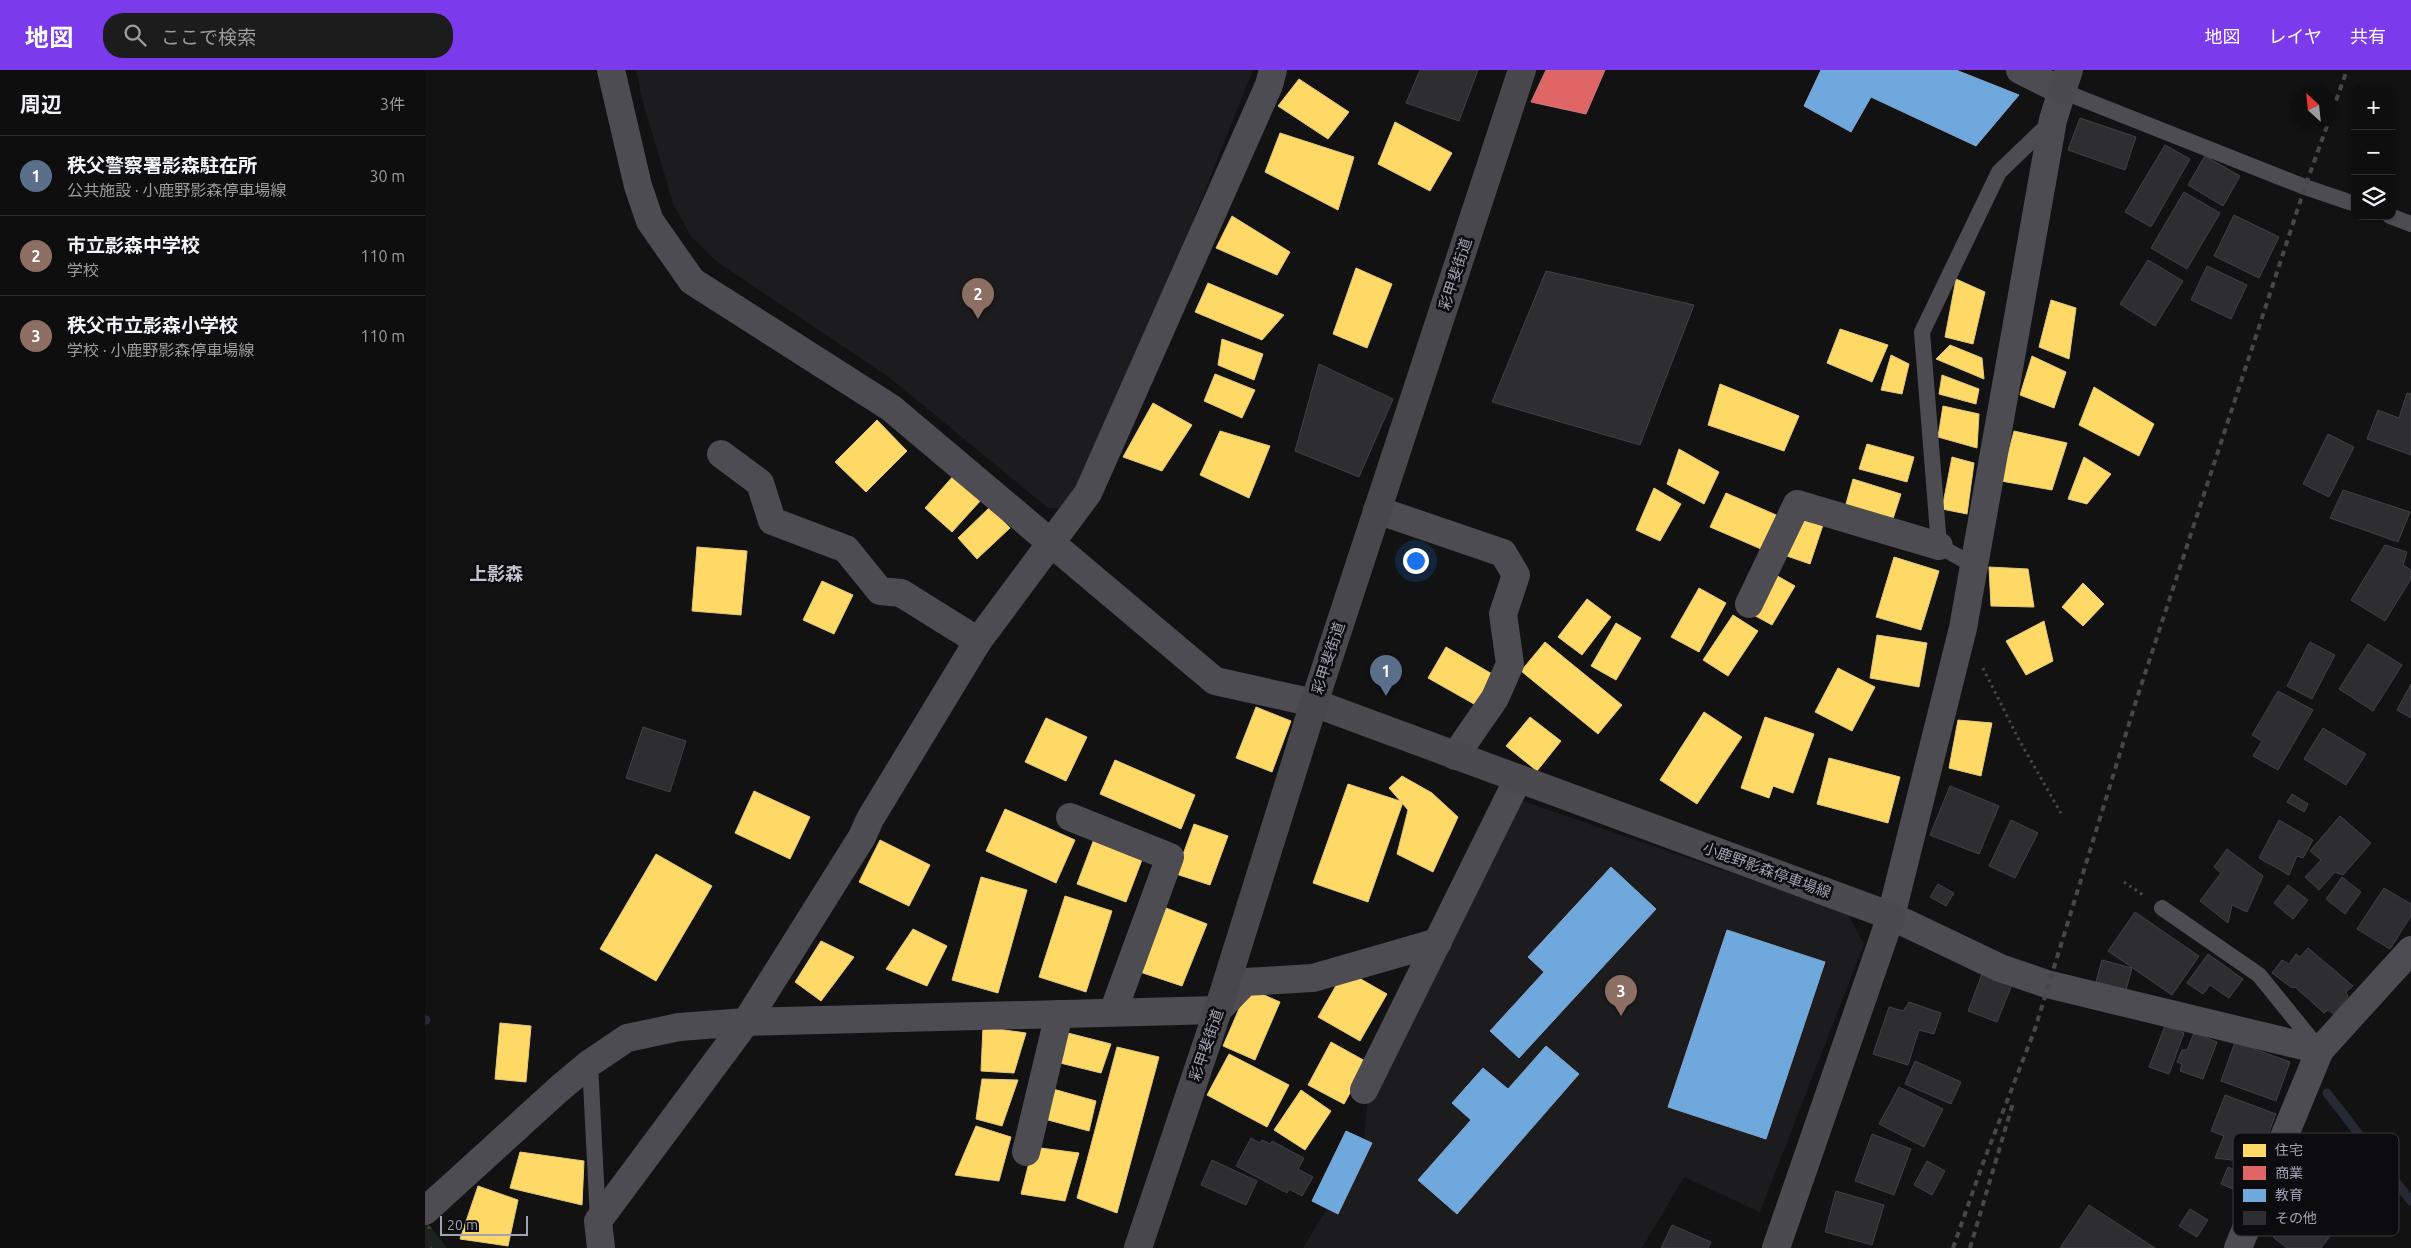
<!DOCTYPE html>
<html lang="ja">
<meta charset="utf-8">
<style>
body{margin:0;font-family:Ubuntu,"Noto Sans JP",sans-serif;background:#1c1c1c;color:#f1f3f6}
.controls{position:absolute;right:15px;top:15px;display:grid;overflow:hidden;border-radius:10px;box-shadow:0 1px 4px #0004}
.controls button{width:45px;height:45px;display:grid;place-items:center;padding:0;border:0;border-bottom:1px solid #2e2e2e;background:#0e0e0e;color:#f1f3f6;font:25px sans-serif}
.compass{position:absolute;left:1866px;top:15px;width:45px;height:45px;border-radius:50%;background:#0e0e0e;box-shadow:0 1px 4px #0004;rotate:333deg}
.scale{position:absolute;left:15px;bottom:12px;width:88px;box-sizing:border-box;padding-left:5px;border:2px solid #a1a3b4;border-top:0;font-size:14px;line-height:18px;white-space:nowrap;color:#a1a3b4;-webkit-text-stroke:4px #0c0c0e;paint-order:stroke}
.you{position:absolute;left:990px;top:490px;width:18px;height:18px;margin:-12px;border:4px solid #fff;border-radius:50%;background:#1a73e8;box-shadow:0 0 0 8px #1a73e833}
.badge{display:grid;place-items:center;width:32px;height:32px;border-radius:50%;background:#7c3aed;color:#fff;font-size:16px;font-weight:700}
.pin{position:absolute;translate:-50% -41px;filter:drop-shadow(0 1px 2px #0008)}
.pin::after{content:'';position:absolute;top:26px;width:18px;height:15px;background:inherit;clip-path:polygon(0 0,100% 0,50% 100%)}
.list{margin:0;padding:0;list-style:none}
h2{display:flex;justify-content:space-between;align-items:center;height:65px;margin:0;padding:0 20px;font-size:21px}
h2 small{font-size:16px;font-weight:400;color:#9b9c9e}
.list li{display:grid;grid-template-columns:32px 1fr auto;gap:15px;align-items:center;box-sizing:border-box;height:80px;padding:0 20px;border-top:1px solid #2e2e2e}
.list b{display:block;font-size:19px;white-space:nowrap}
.list p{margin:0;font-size:16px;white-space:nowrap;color:#9b9c9e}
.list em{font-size:16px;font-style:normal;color:#9b9c9e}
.icon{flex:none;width:28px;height:28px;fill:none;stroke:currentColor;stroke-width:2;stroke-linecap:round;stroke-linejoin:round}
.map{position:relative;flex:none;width:1986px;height:1178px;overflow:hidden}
header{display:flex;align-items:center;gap:30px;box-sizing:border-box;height:70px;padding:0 25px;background:#7c3aed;color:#fff}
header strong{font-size:24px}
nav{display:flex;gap:28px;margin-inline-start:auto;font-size:18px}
.search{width:350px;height:45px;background:#1c1c1c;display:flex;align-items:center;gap:12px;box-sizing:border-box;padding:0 18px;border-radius:20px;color:#9b9c9e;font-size:19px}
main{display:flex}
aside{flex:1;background:#0e0e0e}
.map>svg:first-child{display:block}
.built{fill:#1c1c1e}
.forest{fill:url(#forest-firs)}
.homes{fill:#ffd966;stroke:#e3c97d}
.shops{fill:#e06666;stroke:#cd787d}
.schools{fill:#6fa8dc;stroke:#7ea6d0}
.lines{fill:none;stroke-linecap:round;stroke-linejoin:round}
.stream{stroke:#252a34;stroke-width:9}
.building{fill:#2e2e30;stroke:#414146}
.path{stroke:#47484d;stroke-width:3;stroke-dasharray:2.5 4;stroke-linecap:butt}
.lane{stroke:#4c4c52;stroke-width:16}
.street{stroke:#4c4c52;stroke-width:28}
.secondary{stroke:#4a4a4f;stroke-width:28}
.highway{stroke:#48484c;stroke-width:28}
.rail{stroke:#47474b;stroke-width:4;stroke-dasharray:6 5;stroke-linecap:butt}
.labels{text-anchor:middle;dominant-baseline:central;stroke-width:5;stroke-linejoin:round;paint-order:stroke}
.street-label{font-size:15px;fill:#a1a3b4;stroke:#0c0c0e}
.quarter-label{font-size:18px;font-weight:bold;fill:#c2c3d0;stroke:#0c0c0e}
.key{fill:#0c0c0e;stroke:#393940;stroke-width:1}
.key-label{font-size:14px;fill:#a1a3b4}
</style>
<header>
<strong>地図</strong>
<div class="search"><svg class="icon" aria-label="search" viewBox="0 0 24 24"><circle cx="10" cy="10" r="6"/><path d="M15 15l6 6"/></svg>ここで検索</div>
<nav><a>地図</a><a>レイヤ</a><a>共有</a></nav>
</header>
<main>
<aside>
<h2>周辺<small>3件</small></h2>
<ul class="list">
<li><span class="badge" style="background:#5c6f8a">1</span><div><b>秩父警察署影森駐在所</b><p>公共施設 · 小鹿野影森停車場線</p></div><em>30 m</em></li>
<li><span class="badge" style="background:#8d6e63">2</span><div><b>市立影森中学校</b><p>学校</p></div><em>110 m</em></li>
<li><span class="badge" style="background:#8d6e63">3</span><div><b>秩父市立影森小学校</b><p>学校 · 小鹿野影森停車場線</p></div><em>110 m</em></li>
</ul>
</aside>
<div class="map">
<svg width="1986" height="1178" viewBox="0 0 1986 1178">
<defs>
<pattern id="forest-firs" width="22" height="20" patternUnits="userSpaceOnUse" patternTransform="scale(1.25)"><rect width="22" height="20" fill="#1c231e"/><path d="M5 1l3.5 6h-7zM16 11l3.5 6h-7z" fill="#3a403c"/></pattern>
</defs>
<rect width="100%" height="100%" fill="#121212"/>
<!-- built -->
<g class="built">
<path d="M 211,0 L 828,0 L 672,391 L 639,438 L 623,438 L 465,308 L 291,191 L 265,165 L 248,133 L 217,29 Z"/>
<path d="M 1092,729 L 1422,843 L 1439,874 L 1335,1142 L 1259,1107 L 1217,1178 L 878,1178 L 938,1080 L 944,1018 Z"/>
</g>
<!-- forest -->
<path class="forest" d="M 0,1150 L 22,1178 L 0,1178 Z"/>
<!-- homes -->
<g class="homes">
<path d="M 874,9 L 924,42 L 903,69 L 853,36 Z"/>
<path d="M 970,52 L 1027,83 L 1005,121 L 953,94 Z"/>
<path d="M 855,63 L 929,87 L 913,140 L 840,102 Z"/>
<path d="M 807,146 L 865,182 L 852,205 L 791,178 Z"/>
<path d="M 931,198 L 967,214 L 942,278 L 908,264 Z"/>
<path d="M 1531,209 L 1560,222 L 1548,274 L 1520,267 Z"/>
<path d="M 783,213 L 859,245 L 837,270 L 770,242 Z"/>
<path d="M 1626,230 L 1651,238 L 1644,289 L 1614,277 Z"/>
<path d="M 1415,259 L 1463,275 L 1447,312 L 1402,293 Z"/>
<path d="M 797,269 L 838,284 L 829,310 L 793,295 Z"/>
<path d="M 1525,275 L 1557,288 L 1559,309 L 1511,289 Z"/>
<path d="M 1466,285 L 1484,294 L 1477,324 L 1456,320 Z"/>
<path d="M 1607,286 L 1641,302 L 1629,338 L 1595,325 Z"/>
<path d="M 790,304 L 830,320 L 817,348 L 779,331 Z"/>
<path d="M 1517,305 L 1554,319 L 1551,334 L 1514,324 Z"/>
<path d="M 1295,314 L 1374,346 L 1359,381 L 1283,355 Z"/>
<path d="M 1669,317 L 1729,354 L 1714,386 L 1654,355 Z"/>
<path d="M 728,333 L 767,355 L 737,401 L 698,387 Z"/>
<path d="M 1518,336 L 1554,344 L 1552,378 L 1513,367 Z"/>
<path d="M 452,350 L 482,381 L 441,422 L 410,392 Z"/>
<path d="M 795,361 L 845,376 L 824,428 L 775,405 Z"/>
<path d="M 1589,361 L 1642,373 L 1627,420 L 1576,411 Z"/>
<path d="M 1442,374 L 1489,387 L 1482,412 L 1434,399 Z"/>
<path d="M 1254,379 L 1294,402 L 1279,434 L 1242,414 Z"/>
<path d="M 1527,387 L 1549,393 L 1542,444 L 1517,439 Z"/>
<path d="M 1659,387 L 1686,404 L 1662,434 L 1643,429 Z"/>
<path d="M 530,404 L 557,429 L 527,462 L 500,438 Z"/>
<path d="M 1428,409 L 1476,424 L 1466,455 L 1419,441 Z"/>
<path d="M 1229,418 L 1256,434 L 1235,471 L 1211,460 Z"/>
<path d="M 1301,423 L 1358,448 L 1343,482 L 1285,457 Z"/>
<path d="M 565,437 L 585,458 L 552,489 L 533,468 Z"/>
<path d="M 1373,443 L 1399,452 L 1385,494 L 1359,485 Z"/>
<path d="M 272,477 L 322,481 L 316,545 L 267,541 Z"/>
<path d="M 1469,487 L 1514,501 L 1496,560 L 1451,547 Z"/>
<path d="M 1564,497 L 1603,499 L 1609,537 L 1566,536 Z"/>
<path d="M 1349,504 L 1370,516 L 1347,555 L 1325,543 Z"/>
<path d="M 397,511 L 428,525 L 409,564 L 378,550 Z"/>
<path d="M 1658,513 L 1679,534 L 1658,556 L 1637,537 Z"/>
<path d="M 1274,518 L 1301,533 L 1274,582 L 1246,567 Z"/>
<path d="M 1162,529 L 1186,547 L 1157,585 L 1133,567 Z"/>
<path d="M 1308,545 L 1333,561 L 1303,606 L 1278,590 Z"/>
<path d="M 1619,551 L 1628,591 L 1601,605 L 1581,571 Z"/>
<path d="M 1191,553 L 1216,568 L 1191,610 L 1166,596 Z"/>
<path d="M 1452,565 L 1502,573 L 1494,617 L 1445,608 Z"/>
<path d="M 1120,572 L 1197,635 L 1173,664 L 1096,601 Z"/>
<path d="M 1021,577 L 1074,608 L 1056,638 L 1003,608 Z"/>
<path d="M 1413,598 L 1450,617 L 1427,661 L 1390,642 Z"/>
<path d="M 831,637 L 866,651 L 847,702 L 811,688 Z"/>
<path d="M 1279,642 L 1317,667 L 1272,734 L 1235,710 Z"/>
<path d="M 1105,647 L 1136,671 L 1112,701 L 1081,676 Z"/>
<path d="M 1340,647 L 1389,664 L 1368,723 L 1348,716 L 1344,728 L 1316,718 Z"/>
<path d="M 621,648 L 662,667 L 641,711 L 600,692 Z"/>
<path d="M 1533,650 L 1567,653 L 1556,706 L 1524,698 Z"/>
<path d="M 1404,688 L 1475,707 L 1463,753 L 1392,734 Z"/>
<path d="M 690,690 L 770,725 L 756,759 L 675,724 Z"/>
<path d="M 977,706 L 1007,723 L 1033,747 L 1008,802 L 972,784 L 983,740 L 964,718 Z"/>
<path d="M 923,714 L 978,732 L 943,832 L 888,813 Z"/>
<path d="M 329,721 L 385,747 L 365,789 L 310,763 Z"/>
<path d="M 580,739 L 650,770 L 631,813 L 561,781 Z"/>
<path d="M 769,754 L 803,766 L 785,815 L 751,804 Z"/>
<path d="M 669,769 L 718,787 L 701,832 L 652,814 Z"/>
<path d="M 455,770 L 505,795 L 484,836 L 434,812 Z"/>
<path d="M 231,784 L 287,816 L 231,911 L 175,879 Z"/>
<path d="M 556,807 L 602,820 L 573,923 L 527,910 Z"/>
<path d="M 640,826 L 687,841 L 661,922 L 614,907 Z"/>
<path d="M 736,836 L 782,854 L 757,916 L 709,900 Z"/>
<path d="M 488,859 L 522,876 L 502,916 L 461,899 Z"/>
<path d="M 396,871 L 429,887 L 396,931 L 370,912 Z"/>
<path d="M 920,900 L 962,924 L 935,971 L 893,947 Z"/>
<path d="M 823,918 L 855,932 L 830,990 L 798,976 Z"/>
<path d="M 75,953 L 106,956 L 101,1012 L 70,1009 Z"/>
<path d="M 558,957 L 601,963 L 589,1003 L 556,1001 Z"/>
<path d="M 639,962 L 686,974 L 676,1003 L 635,993 Z"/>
<path d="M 906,972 L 942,992 L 919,1034 L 883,1015 Z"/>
<path d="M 692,977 L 734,987 L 692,1143 L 652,1128 Z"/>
<path d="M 804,984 L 864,1015 L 842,1057 L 782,1025 Z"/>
<path d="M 557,1009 L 593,1010 L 577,1056 L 551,1049 Z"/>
<path d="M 628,1019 L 671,1031 L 664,1061 L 623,1050 Z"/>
<path d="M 876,1020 L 906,1041 L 880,1080 L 849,1060 Z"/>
<path d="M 551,1056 L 586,1067 L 574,1111 L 530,1105 Z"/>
<path d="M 608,1077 L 654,1083 L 640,1131 L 596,1124 Z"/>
<path d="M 95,1082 L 159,1091 L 157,1135 L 85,1118 Z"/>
<path d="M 53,1116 L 93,1130 L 83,1176 L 35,1169 Z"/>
</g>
<!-- shops -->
<path class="shops" d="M 1121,0 L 1180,0 L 1161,44 L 1106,32 Z"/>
<!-- schools -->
<g class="schools">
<path d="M 1396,0 L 1531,0 L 1594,25 L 1551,76 L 1446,27 L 1426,62 L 1379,36 Z"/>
<path d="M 1186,797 L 1231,839 L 1094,988 L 1065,961 L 1119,902 L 1103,887 Z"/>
<path d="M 1302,860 L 1400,892 L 1341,1069 L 1243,1037 Z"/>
<path d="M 1121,976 L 1154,1004 L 1032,1144 L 993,1110 L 1046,1050 L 1027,1033 L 1058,998 L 1083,1019 Z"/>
<path d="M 921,1061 L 947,1073 L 913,1144 L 887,1131 Z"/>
</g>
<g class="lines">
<!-- stream -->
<g class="stream">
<path d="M 0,950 L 1,950"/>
<path d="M 1902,1023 L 1986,1131"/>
</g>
</g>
<!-- building -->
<g class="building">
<path d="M 995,0 L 1053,0 L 1034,51 L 981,33 Z"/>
<path d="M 1655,48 L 1711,67 L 1700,100 L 1643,80 Z"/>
<path d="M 1740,75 L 1765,89 L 1726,157 L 1700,142 Z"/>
<path d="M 1780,86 L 1815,106 L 1798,136 L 1763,115 Z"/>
<path d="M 1759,122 L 1795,143 L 1762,199 L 1726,178 Z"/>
<path d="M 1809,145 L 1854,167 L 1834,208 L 1789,186 Z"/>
<path d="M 1723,190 L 1758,211 L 1730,256 L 1695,234 Z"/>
<path d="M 1782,196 L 1822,215 L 1806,249 L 1766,230 Z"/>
<path d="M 1121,201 L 1269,235 L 1215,375 L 1067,332 Z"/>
<path d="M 894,294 L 968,329 L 934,407 L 870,381 Z"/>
<path d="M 1982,323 L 1986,324 L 1986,385 L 1942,369 L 1953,340 L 1974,348 Z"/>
<path d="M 1903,364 L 1929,377 L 1904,427 L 1878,414 Z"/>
<path d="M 1918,420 L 1985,442 L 1973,472 L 1905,448 Z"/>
<path d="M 1960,475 L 1982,482 L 1978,495 L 1986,500 L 1986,509 L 1960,551 L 1926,530 Z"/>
<path d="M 1885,572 L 1910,585 L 1887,629 L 1862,616 Z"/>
<path d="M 1943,574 L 1977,595 L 1948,641 L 1914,619 Z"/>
<path d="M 1986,614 L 1986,648 L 1972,640 Z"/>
<path d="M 1853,621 L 1888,640 L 1853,700 L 1828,686 L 1837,671 L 1827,665 Z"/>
<path d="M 218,657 L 261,671 L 245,722 L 201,708 Z"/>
<path d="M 1898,658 L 1941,684 L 1921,715 L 1879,689 Z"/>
<path d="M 1525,716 L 1574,736 L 1554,784 L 1505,765 Z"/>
<path d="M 1867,724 L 1883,734 L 1879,742 L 1862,732 Z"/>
<path d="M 1915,746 L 1946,773 L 1918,805 L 1910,802 L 1894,820 L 1880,807 L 1896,790 L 1885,781 Z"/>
<path d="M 1586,750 L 1613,763 L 1590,808 L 1564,796 Z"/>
<path d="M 1854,750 L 1888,770 L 1878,788 L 1872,786 L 1864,805 L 1834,788 Z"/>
<path d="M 1802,779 L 1838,806 L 1822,842 L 1807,835 L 1803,853 L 1775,831 L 1796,803 L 1789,797 Z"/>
<path d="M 1917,807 L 1936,822 L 1920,844 L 1901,829 Z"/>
<path d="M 1513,814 L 1529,823 L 1521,836 L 1505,827 Z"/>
<path d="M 1863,815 L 1883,830 L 1868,849 L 1849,833 Z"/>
<path d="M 1959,818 L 1986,834 L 1986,846 L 1965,879 L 1932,859 Z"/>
<path d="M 1710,842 L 1774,886 L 1747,925 L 1683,881 Z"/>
<path d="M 1883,878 L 1928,916 L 1921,922 L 1923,927 L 1909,944 L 1903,940 L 1899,943 L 1870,917 L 1867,918 L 1847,903 L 1857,890 L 1864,894 L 1871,884 L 1875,887 Z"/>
<path d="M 1783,884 L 1818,909 L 1804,928 L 1785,915 L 1778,924 L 1762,913 Z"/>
<path d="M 1677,890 L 1707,898 L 1701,920 L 1671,912 Z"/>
<path d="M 1557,904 L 1587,915 L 1572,952 L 1543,941 Z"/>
<path d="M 1484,932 L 1516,943 L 1509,964 L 1494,960 L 1483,995 L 1448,984 L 1464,937 L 1478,941 Z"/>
<path d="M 1740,956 L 1759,963 L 1744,1004 L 1724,997 Z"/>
<path d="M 1769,963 L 1792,972 L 1778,1009 L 1755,1001 L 1757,994 L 1752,992 L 1757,980 L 1762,980 Z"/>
<path d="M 1810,972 L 1865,992 L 1851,1031 L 1796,1011 Z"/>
<path d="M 1490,991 L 1536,1012 L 1526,1034 L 1480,1014 Z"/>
<path d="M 1474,1017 L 1518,1039 L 1499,1077 L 1454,1054 Z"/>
<path d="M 1800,1025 L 1851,1044 L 1832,1093 L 1790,1088 L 1799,1066 L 1786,1061 Z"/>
<path d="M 1447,1064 L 1486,1079 L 1469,1125 L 1430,1111 Z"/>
<path d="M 826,1068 L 835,1073 L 837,1070 L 845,1074 L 847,1071 L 879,1088 L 873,1099 L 888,1107 L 877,1126 L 864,1119 L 862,1123 L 811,1096 Z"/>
<path d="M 787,1090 L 832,1111 L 821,1135 L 776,1115 Z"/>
<path d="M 1502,1091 L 1520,1101 L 1507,1125 L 1489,1115 Z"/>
<path d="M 1803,1097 L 1830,1108 L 1822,1125 L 1796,1114 Z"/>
<path d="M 1880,1101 L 1927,1138 L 1896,1178 L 1862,1178 L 1848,1167 L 1872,1136 L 1860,1126 Z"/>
<path d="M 1411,1121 L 1459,1135 L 1447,1175 L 1400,1162 Z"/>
<path d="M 1664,1135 L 1730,1178 L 1635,1178 Z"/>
<path d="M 1765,1139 L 1783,1150 L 1772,1167 L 1754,1156 Z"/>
<path d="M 1247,1155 L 1286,1172 L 1283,1178 L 1236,1178 Z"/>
</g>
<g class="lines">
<!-- path -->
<g class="path">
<path d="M 1558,598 L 1593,668 L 1637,745"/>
<path d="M 1699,812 L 1718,825"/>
</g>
<!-- lane -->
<g class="lane">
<path d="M 1637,21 L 1880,117 L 1930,134"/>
<path d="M 1965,146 L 1986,154"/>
<path d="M 1550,496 L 1514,476 L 1497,262 L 1574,102 L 1626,52"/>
<path d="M 1737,838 L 1834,905 L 1894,979"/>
<path d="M 165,993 L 173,1151"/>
</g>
<!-- street -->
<g class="street">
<path d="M 186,0 L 213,116 L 225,151 L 267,211 L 466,338 L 790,611 L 889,633"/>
<path d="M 1595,0 L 1637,21 L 1628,50 L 1538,558 L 1466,846 L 1575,898 L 1622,914 L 1895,980"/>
<path d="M 296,384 L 335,413 L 347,451 L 421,479 L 455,521 L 476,523 L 553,571"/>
<path d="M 952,440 L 1078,483 L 1091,505 L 1078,544 L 1085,594 L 1070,628 L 1030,686"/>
<path d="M 1324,534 L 1372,434 L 1514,476"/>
<path d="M 645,747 L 745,787 L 688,942"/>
<path d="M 939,1020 L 1093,709"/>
<path d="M 601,1082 L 634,944"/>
<path d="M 0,1141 L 134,1019 L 165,993 L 202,968 L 254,957 L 321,952 L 793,940 L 820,912 L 888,908 L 1013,872"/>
<path d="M 176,1178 L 173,1151 L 321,952 L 437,767 L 445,749 L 553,571 L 663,423 L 844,15 L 848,0"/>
<path d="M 1813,1178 L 1895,980 L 1986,880"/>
</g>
<!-- secondary -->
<g class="secondary">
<path d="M 1637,21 L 1644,0"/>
<path d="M 889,633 L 1466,846 L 1351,1178"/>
</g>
<!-- highway -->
<path class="highway" d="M 713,1178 L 793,940 L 889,633 L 1097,0"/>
<!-- rail -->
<g class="rail">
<path d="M 1528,1178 L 1558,1093 L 1610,959 L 1712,628 L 1880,117 L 1922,0"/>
<path d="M 1545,1178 L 1588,1033"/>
</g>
</g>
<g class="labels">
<!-- street labels -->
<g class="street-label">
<text transform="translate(1030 204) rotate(-72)">彩甲斐街道</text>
<text transform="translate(903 588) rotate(-72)">彩甲斐街道</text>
<text transform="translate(1342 800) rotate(20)">小鹿野影森停車場線</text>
<text transform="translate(781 975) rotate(-71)">彩甲斐街道</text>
</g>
<!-- quarter labels -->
<g class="quarter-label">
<text x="71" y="503">上影森</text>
</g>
</g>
<!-- legend -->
<rect x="1808" y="1063" width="166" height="103" rx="8" class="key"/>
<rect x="1818" y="1074" width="23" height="13" fill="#ffd966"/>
<rect x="1818" y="1096" width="23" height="14" fill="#e06666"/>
<rect x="1818" y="1119" width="23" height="13" fill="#6fa8dc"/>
<rect x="1818" y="1141" width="23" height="14" fill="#2e2e30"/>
<g class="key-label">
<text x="1850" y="1085">住宅</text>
<text x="1850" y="1108">商業</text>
<text x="1850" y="1130">教育</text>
<text x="1850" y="1153">その他</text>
</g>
</svg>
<div class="controls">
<button>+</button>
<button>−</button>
<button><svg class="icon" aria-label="layers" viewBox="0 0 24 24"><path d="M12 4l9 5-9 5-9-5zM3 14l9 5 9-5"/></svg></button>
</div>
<svg class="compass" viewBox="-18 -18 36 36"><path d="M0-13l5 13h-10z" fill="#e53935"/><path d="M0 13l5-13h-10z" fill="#9b9c9e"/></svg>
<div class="scale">20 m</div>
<div class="you"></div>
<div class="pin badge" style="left:961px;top:626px;background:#5c6f8a">1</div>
<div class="pin badge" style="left:553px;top:249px;background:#8d6e63">2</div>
<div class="pin badge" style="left:1196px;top:946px;background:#8d6e63">3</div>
</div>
</main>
